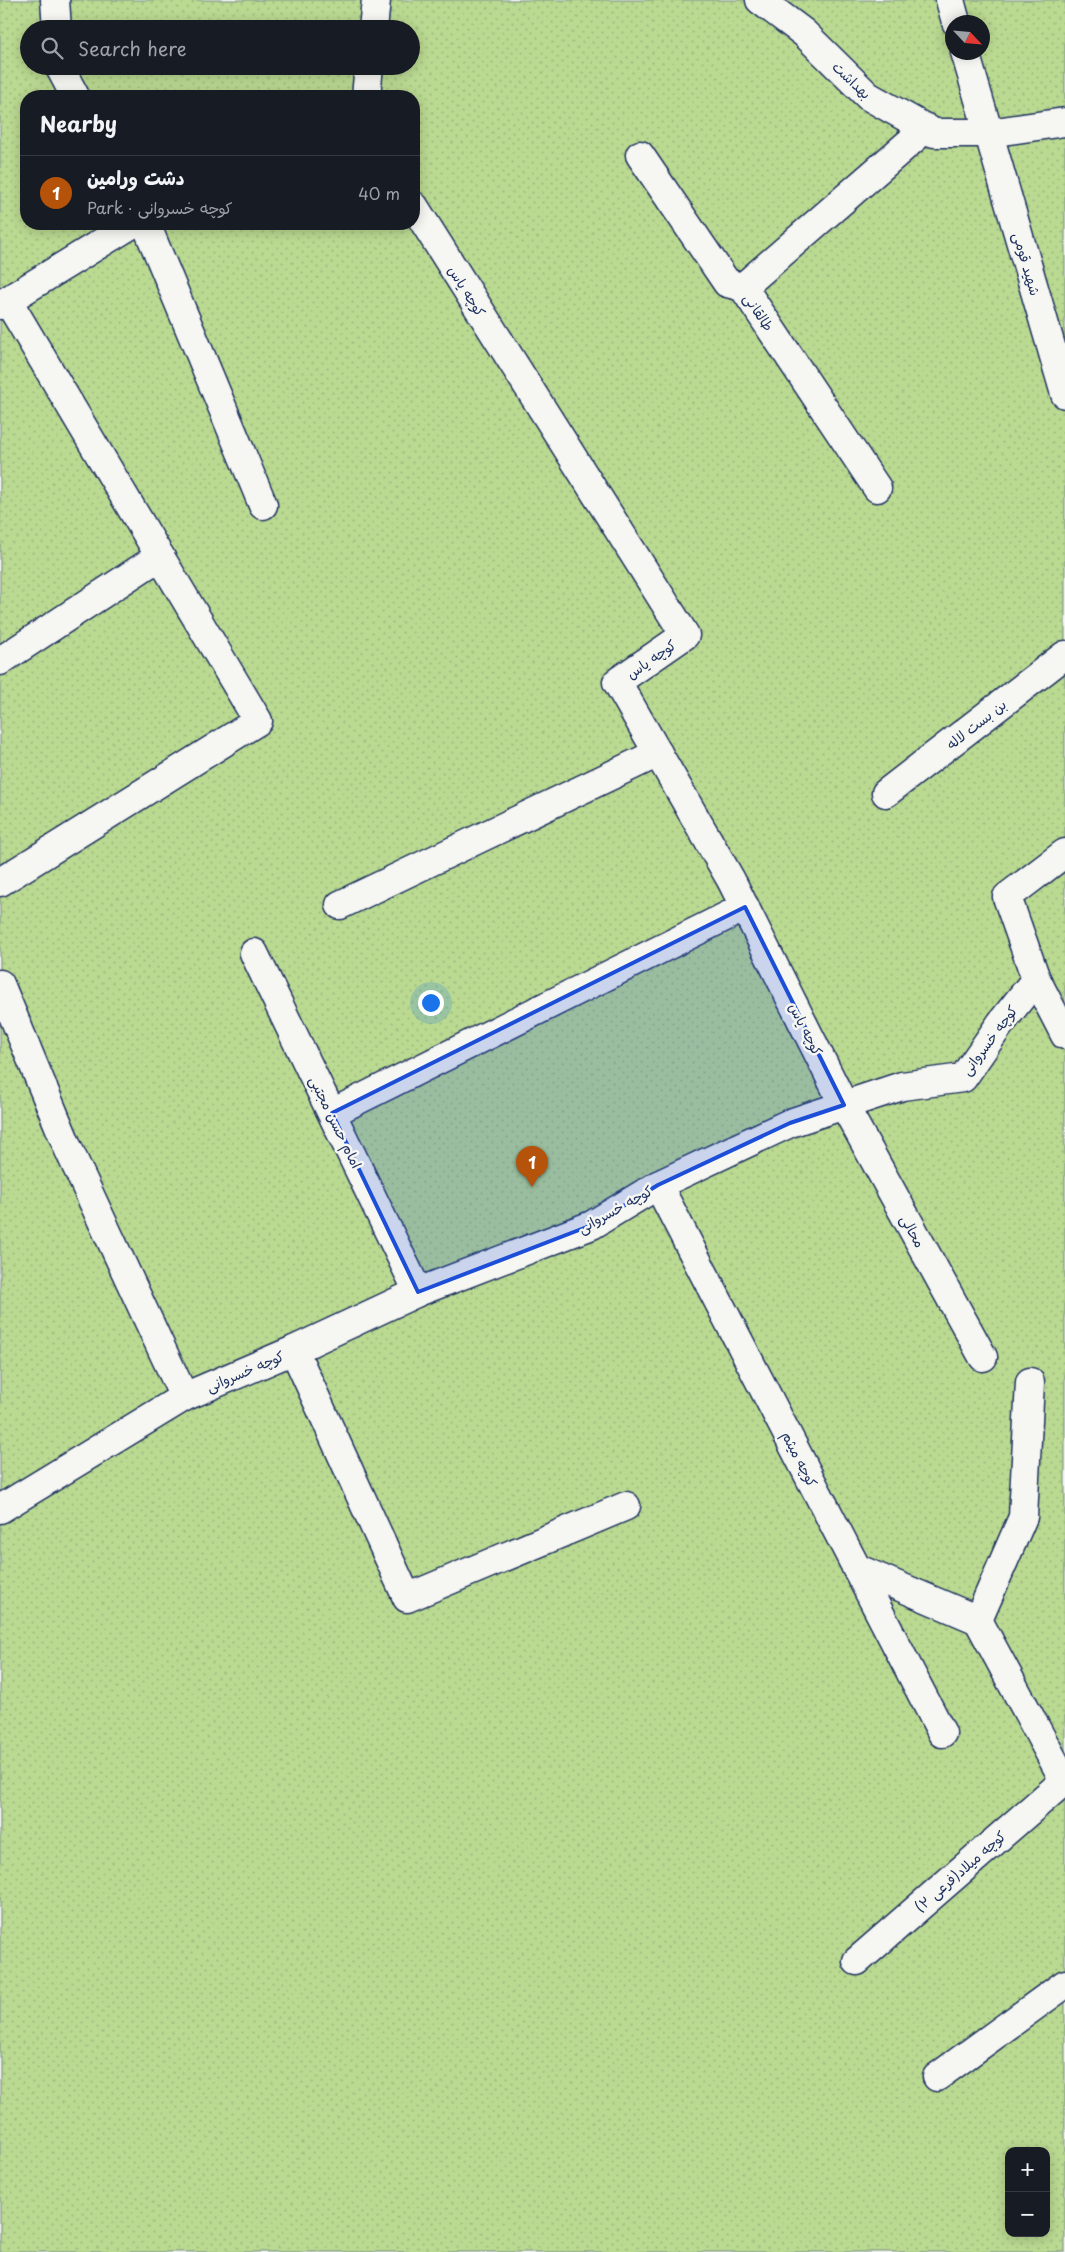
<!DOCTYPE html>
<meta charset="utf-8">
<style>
body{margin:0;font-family:"Playpen Sans","Playpen Sans Arabic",sans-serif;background:#242831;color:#f1f3f6}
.controls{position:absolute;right:15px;bottom:15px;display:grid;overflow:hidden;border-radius:10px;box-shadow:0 2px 12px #0003}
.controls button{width:45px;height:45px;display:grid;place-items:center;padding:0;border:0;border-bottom:1px solid #363941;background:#171b24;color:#f1f3f6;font:25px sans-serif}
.compass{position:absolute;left:945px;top:15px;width:45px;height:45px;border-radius:50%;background:#171b24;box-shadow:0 2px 12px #0003;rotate:116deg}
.you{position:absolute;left:430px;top:1002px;width:18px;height:18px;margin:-12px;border:4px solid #fff;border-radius:50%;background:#1a73e8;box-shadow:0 0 0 8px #1a73e833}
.badge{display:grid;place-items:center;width:32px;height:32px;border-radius:50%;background:#b45309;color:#fff;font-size:16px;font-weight:700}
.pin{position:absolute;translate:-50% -41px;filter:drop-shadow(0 1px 2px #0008)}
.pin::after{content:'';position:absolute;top:26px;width:18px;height:15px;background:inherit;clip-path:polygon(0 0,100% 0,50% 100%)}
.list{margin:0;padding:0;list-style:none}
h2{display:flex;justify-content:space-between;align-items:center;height:65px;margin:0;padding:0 20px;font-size:21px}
h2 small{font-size:16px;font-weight:400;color:#9ea1a6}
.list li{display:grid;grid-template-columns:32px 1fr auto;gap:15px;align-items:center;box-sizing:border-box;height:75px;padding:0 20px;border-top:1px solid #363941}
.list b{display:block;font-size:19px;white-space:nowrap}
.list p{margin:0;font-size:16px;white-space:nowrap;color:#9ea1a6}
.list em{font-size:16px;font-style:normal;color:#9ea1a6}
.icon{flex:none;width:28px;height:28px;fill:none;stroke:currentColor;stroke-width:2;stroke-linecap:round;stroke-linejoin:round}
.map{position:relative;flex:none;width:1065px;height:2252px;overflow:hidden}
.search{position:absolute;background:#171b24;box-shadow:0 2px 12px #0003;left:20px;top:20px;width:400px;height:55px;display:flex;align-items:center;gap:12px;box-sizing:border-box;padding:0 18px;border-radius:28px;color:#9ea1a6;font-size:19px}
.panel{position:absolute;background:#171b24;box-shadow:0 2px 12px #0003;left:20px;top:90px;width:400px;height:140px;border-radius:20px}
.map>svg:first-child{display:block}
.green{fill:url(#green-dots);stroke:#6a8478;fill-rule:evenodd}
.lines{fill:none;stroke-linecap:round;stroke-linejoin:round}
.minor-casing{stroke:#1b2f5e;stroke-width:31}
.minor{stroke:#f6f6f2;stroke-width:28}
.marked{fill:#1d4ed8;fill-opacity:0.2;stroke:#1d4ed8;stroke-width:4;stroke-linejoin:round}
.labels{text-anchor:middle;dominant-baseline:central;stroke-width:5;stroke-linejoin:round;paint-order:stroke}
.street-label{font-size:14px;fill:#1b2f5e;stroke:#f6f6f2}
</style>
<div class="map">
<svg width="1065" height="2252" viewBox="0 0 1065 2252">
<defs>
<pattern id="green-dots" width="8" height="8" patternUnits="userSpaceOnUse" patternTransform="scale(1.25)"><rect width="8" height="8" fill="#bad991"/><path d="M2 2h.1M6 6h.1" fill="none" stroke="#9fbb7f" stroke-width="1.8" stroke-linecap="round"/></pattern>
</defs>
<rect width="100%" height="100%" fill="#f6f6f2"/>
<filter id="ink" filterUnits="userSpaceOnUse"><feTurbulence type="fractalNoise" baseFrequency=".02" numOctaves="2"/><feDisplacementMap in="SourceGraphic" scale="10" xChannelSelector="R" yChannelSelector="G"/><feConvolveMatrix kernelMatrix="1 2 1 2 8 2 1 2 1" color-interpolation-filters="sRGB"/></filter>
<g filter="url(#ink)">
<!-- green -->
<path class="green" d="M 0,0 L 1065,0 L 1065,2252 L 0,2252 ZM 952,22 L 982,22 L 982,52 L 952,52 ZM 29,29 L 411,29 L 411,66 L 29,66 ZM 26,96 L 414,96 L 414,224 L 26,224 ZM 1009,2151 L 1046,2151 L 1046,2233 L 1009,2233 Z"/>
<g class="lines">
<!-- minor casing -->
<g class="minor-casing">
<g id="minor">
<path d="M 55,0 L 57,29"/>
<path d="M 760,0 L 804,33 L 868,96 L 934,133 L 988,133 L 1065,122"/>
<path d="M 950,0 L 956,22"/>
<path d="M 373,29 L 376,0"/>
<path d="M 965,52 L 1065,394"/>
<path d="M 59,66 L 75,96"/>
<path d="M 366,96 L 369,66"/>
<path d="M 640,155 L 727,283 L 743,287"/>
<path d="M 414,206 L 685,635 L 617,682 L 731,880 L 844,1105 L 983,1357"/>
<path d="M 146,224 L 263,505"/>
<path d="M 0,305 L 132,224"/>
<path d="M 877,488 L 743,287 L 926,128"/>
<path d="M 0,661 L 160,556"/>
<path d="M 886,793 L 1065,655"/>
<path d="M 0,882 L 258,721 L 8,301"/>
<path d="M 340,905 L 658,753"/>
<path d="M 254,953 L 418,1292"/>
<path d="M 1036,979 L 1065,1035"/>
<path d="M 0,984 L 68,1148 L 184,1397"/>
<path d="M 332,1113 L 745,907"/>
<path d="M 658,1185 L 942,1733"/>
<path d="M 294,1350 L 407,1598 L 626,1506"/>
<path d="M 0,1509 L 184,1397 L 294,1350 L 418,1292 L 592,1225 L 658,1185 L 790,1123 L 902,1086 L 963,1078 L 1001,1023 L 1036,979 L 1007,897 L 1065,853"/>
<path d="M 856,1568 L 978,1620 L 1023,1517 L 1030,1382"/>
<path d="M 978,1620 L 1065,1782"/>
<path d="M 857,1961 L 1064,1781"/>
<path d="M 937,2077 L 1065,1984"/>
</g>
</g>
<!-- minor -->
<use href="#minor" class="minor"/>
</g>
</g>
<!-- marked area -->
<path class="marked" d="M 745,907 L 844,1105 L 790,1123 L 658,1185 L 592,1225 L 418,1292 L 332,1113 Z"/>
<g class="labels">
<!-- street labels -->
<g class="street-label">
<text transform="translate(852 80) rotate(43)">بهداشت</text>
<text transform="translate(1027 264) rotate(74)">شهید قومی</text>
<text transform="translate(467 291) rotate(58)">کوچه یاس</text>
<text transform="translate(759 312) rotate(56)">طالقانی</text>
<text transform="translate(651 659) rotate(-35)">کوچه یاس</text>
<text transform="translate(976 724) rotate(-38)">بن بست لاله</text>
<text transform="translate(806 1029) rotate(63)">کوچه یاس</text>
<text transform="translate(989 1040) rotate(-53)">کوچه خسروانی</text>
<text transform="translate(336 1122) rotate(64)">امام حسن مجتبی</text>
<text transform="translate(615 1209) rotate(-29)">کوچه خسروانی</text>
<text transform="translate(913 1231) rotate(61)">محالی</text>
<text transform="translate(245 1371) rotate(-23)">کوچه خسروانی</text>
<text transform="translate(800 1459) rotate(63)">کوچه میثم</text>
<text transform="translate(960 1871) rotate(-41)">کوچه میلاد(فرعی ۲)</text>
</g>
</g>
</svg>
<div class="controls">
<button>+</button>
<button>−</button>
</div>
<svg class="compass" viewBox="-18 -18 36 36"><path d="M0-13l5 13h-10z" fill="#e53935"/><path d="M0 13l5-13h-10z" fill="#9ea1a6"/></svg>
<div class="you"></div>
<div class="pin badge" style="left:532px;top:1187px">1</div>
<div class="search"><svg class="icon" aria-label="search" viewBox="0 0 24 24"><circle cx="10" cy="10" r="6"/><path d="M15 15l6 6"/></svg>Search here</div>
<section class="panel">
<h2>Nearby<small></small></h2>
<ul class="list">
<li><span class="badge">1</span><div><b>دشت ورامین</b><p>Park · کوچه خسروانی</p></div><em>40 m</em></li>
</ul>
</section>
</div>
